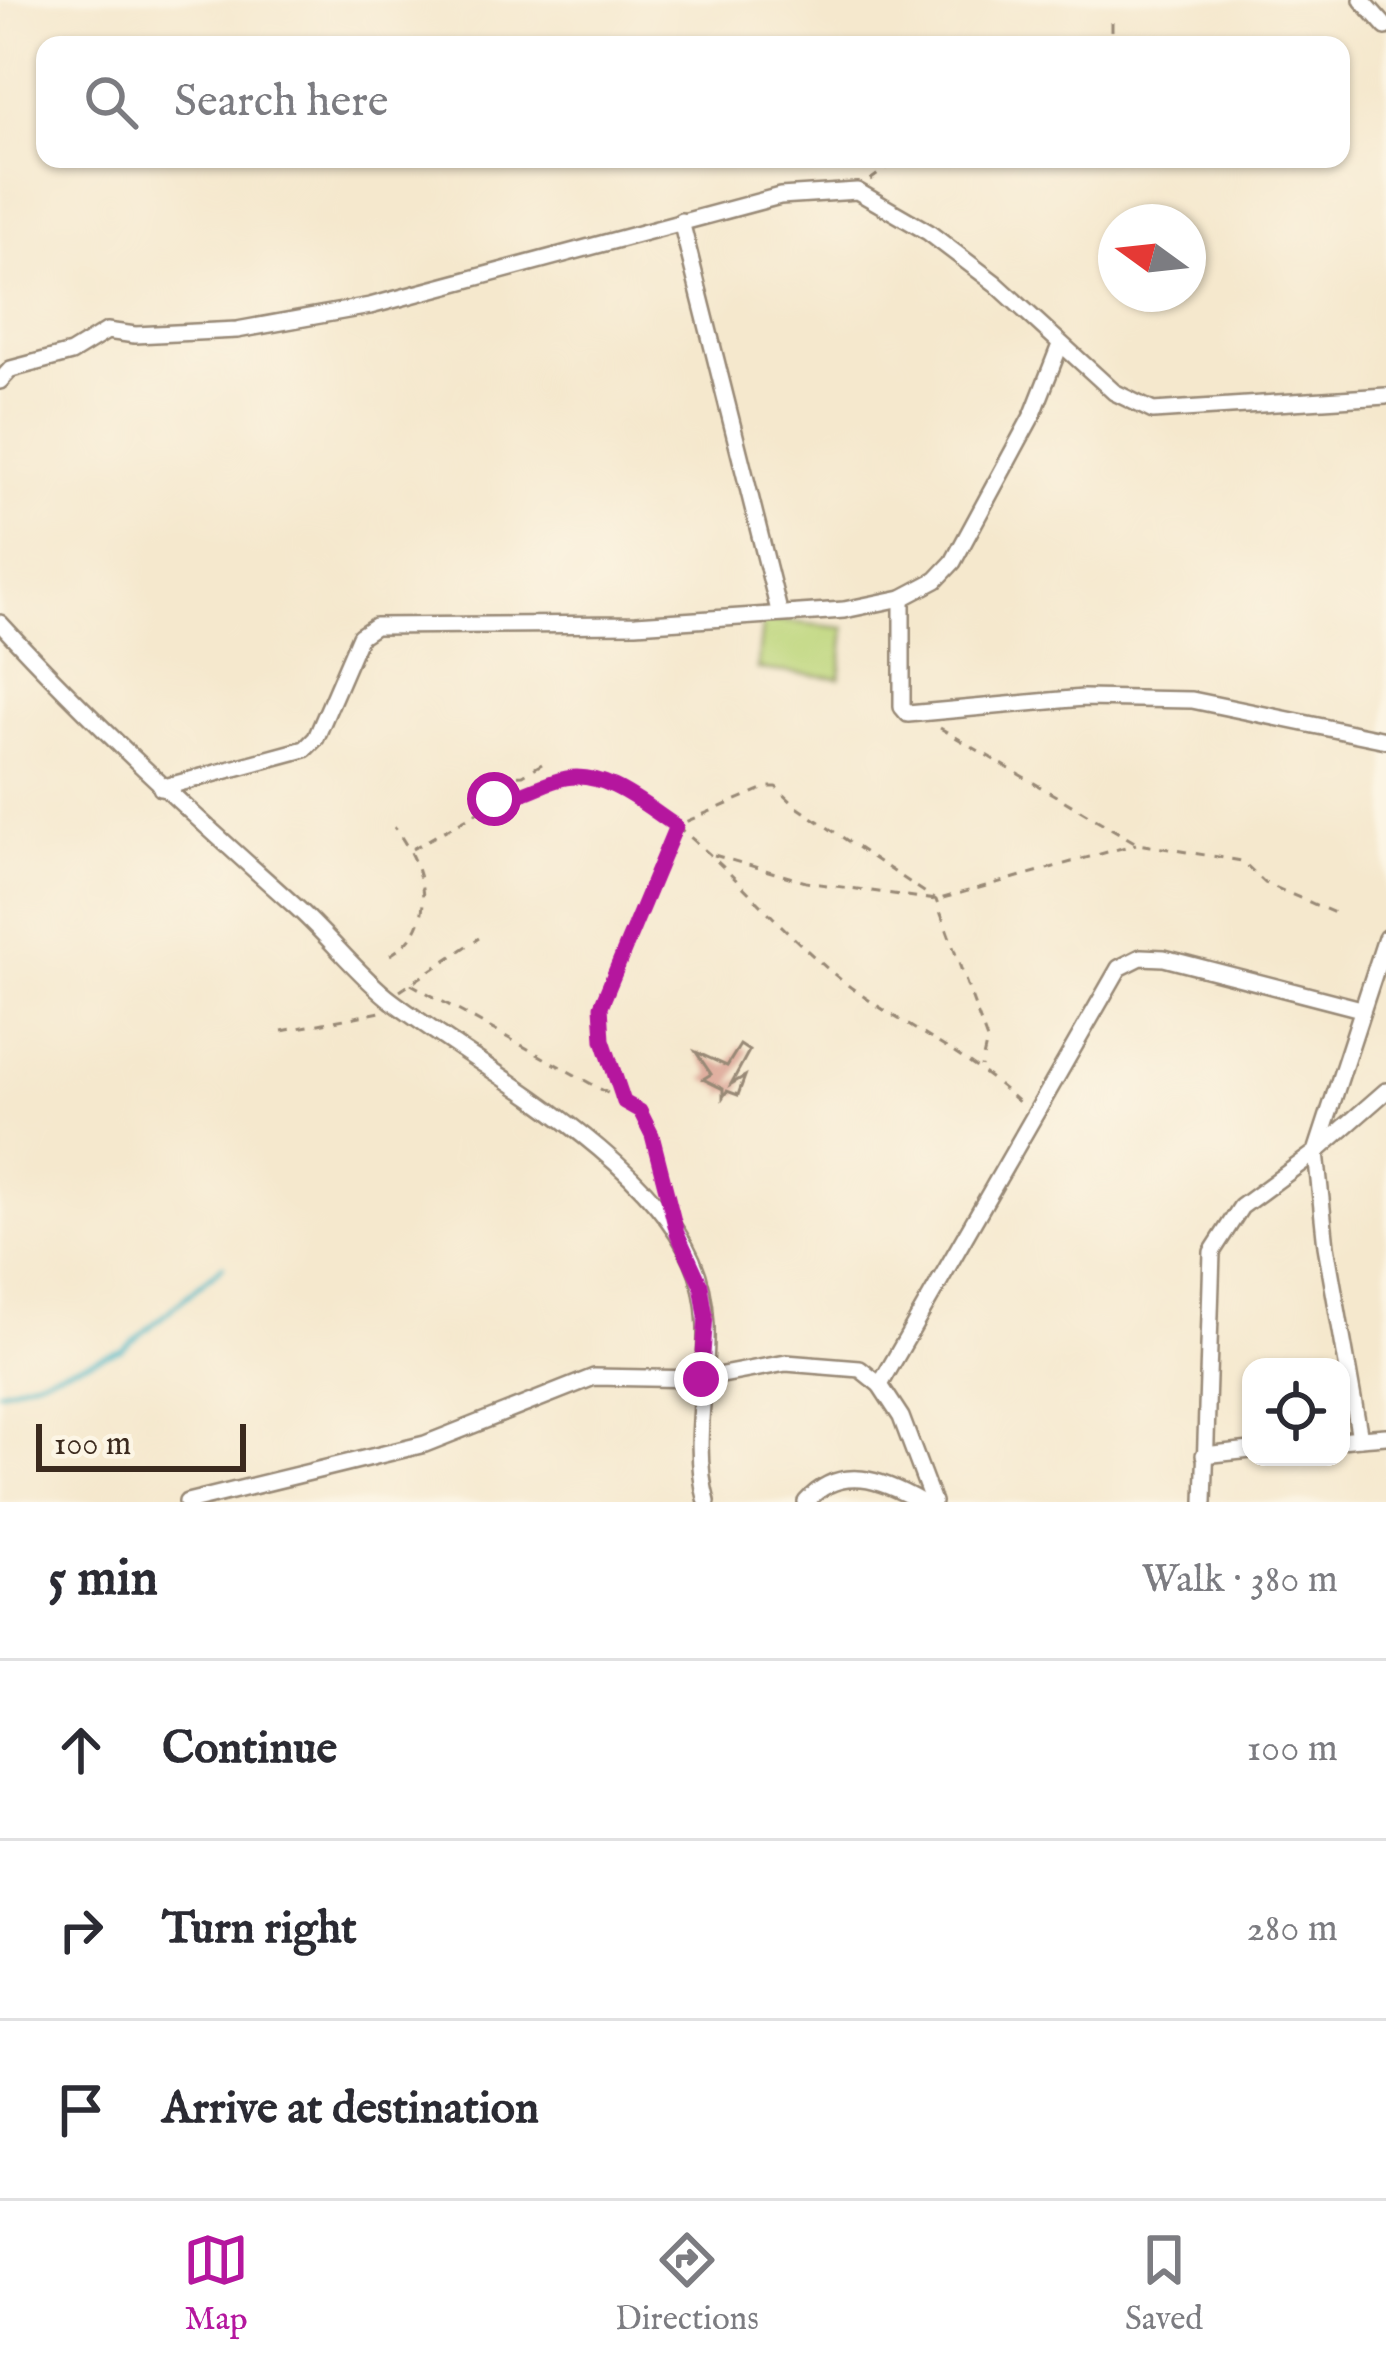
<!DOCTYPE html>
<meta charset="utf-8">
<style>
body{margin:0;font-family:"IM FELL English",serif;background:#f2f2f3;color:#2b2b33}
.controls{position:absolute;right:36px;bottom:36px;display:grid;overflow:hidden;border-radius:24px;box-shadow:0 3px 9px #0004}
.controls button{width:108px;height:108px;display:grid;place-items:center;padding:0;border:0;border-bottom:3px solid #e1e1e2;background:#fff;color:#2b2b33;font:60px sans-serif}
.compass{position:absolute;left:1098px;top:204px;width:108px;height:108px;border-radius:50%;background:#fff;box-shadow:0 3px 9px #0004;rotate:285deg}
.scale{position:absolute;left:36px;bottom:30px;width:210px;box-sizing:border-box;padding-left:12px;border:6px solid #3b2a1e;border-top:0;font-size:33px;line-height:42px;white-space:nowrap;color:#3b2a1e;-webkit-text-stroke:9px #fcf5e5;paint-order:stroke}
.stop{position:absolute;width:36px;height:36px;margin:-27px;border:9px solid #b5179e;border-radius:50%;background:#fff}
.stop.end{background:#b5179e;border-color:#fff;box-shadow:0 3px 12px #0008}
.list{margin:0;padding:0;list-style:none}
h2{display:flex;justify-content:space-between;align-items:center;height:156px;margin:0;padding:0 48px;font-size:51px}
h2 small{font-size:39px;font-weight:400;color:#7c7c81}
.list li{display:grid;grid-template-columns:78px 1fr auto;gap:36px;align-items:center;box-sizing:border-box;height:180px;padding:0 48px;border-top:3px solid #e1e1e2}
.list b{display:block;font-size:45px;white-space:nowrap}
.list em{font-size:39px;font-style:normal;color:#7c7c81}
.icon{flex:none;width:66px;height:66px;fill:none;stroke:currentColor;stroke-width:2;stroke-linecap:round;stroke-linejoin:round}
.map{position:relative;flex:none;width:1386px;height:1502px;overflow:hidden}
.search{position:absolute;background:#fff;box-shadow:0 3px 9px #0004;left:36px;right:36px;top:36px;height:132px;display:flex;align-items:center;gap:30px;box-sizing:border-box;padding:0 42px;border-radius:24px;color:#7c7c81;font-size:45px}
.sheet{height:696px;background:#fff}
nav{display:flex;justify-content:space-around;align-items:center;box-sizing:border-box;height:168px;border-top:3px solid #e1e1e2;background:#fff;font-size:33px;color:#7c7c81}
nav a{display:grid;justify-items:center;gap:6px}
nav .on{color:#b5179e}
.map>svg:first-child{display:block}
.green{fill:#bcd579;stroke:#7c804c;stroke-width:3}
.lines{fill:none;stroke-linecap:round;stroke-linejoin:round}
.stream{stroke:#48b5c4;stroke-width:4.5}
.building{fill:#dba495}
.minor-casing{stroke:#988976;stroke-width:20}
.path{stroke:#988976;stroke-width:3;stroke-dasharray:9 9;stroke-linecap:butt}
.minor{stroke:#fff;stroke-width:15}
.route{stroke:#b5179e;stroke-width:15}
</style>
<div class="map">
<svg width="1386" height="1502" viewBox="0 0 1386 1502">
<rect width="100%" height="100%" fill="#fcf5e5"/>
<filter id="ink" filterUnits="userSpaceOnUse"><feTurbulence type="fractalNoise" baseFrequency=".00833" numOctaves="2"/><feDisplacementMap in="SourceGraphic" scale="24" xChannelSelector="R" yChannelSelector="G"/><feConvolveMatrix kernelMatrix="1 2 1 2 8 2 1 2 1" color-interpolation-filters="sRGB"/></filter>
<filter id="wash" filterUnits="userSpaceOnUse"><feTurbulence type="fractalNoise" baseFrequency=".004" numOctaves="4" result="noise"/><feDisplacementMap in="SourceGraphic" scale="48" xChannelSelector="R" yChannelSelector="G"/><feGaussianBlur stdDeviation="2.7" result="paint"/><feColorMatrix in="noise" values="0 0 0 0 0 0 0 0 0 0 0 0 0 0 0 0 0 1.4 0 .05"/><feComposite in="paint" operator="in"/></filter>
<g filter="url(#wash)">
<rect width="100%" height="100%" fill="#f5e8cd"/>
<!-- green -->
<path class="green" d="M 763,619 L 845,628 L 840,678 L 757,669 Z"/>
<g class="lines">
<!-- stream -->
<path class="stream" d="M 0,1391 L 122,1350 L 223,1266"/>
</g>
<g id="blocks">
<!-- building -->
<path class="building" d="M 740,1045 L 749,1051 L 731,1084 L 745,1076 L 738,1095 L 727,1091 L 723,1097 L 723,1089 L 703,1079 L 711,1074 L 696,1052 L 727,1066 Z"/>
</g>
</g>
<g filter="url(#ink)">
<use href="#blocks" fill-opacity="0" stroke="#988976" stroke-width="3"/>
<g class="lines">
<!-- minor casing -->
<g class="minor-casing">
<g id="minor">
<path d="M 1362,0 L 1386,27"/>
<path d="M 681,221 L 779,611"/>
<path d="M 0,381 L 11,369 L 71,353 L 107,331 L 135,335 L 237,330 L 370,306 L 780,196 L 857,191 L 928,232 L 995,283 L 1114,392 L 1153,411 L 1386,396"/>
<path d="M 902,598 L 902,707 L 908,714 L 1083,698 L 1192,700 L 1386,740"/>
<path d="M 0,623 C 93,724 193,815 295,906 C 328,935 358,975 392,1001 C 482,1069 645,1154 692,1260 C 726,1336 685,1422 707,1502"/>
<path d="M 161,788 L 305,749 L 316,738 L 360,636 L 375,626 L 636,624 L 844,610 L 902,598 L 936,580 L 953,562 L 1033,414 L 1060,345"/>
<path d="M 1386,1091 L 1316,1152 L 1326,1246 L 1360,1438 L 1386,1436"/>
<path d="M 880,1385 L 1119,968 L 1141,957 L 1164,958 L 1361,1009"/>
<path d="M 1341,1440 L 1360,1438"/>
<path d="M 1204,1455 L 1251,1450"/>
<path d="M 187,1502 L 425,1444 L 594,1377 L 701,1379 L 786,1363 L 860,1369 L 880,1385 L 901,1417 L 933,1502"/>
<path d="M 806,1502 C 840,1463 883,1480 921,1502"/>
<path d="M 1204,1502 L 1212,1252 L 1241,1207 L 1316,1152 L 1386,938"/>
</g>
</g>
<!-- path -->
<g class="path">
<path d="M 1112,22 L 1112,45"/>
<path d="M 870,180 L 892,164 L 964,159"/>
<path d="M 940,728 L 1138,844 L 1242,861 L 1265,883 L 1337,914"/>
<path d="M 542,764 L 523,775 L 504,776 L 488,794 C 520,816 558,759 617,788 C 712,835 769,927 853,989 C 914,1033 968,1053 1025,1108"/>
<path d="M 412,849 L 498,801"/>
<path d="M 714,855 L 806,882 L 936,900 L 1136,844"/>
<path d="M 390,955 C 442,925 424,866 394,827"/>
<path d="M 411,984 L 640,1111 L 668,1196"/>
<path d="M 400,991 L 479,938"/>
<path d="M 282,1031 L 381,1012"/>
<path d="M 624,1102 L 603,1040 L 601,1006 L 676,826 L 767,787 L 776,787 L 797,807 L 936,900 L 987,1040 L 981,1067"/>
</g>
<!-- minor -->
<use href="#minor" class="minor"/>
</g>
</g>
<g class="lines" filter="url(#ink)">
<!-- route -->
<path class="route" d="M 494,799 C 522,799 540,783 566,778 C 607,771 644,805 676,826 L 601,1006 L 603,1040 L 624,1102 L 640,1111 L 652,1135 L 677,1233 L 701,1285 L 706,1316 L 701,1379"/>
</g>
</svg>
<div class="controls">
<button><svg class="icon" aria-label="locate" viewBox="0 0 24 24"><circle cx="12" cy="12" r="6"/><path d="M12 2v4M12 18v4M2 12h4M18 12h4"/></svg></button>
</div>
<svg class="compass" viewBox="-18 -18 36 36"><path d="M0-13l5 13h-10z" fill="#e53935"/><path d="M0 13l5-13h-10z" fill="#7c7c81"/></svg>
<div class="scale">100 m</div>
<div class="stop" style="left:494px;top:799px"></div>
<div class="stop end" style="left:701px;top:1379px"></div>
<div class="search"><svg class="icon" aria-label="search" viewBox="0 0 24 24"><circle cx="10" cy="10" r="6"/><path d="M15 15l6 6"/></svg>Search here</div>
</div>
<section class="sheet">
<h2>5 min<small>Walk · 380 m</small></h2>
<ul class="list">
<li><svg class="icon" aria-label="ahead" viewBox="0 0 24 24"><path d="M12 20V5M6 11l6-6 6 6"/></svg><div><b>Continue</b></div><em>100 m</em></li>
<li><svg class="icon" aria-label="right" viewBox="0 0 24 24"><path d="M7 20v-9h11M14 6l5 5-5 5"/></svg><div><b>Turn right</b></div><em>280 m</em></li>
<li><svg class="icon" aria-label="arrive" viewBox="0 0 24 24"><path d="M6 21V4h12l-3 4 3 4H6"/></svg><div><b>Arrive at destination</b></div></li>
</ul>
</section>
<nav>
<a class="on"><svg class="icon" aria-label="map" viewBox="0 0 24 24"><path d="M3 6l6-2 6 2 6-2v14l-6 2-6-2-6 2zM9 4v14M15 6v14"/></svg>Map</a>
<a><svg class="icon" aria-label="directions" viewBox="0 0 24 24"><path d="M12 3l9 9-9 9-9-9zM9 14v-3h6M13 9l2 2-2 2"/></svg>Directions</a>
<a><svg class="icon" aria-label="saved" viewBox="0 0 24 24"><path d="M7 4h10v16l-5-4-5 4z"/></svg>Saved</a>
</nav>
